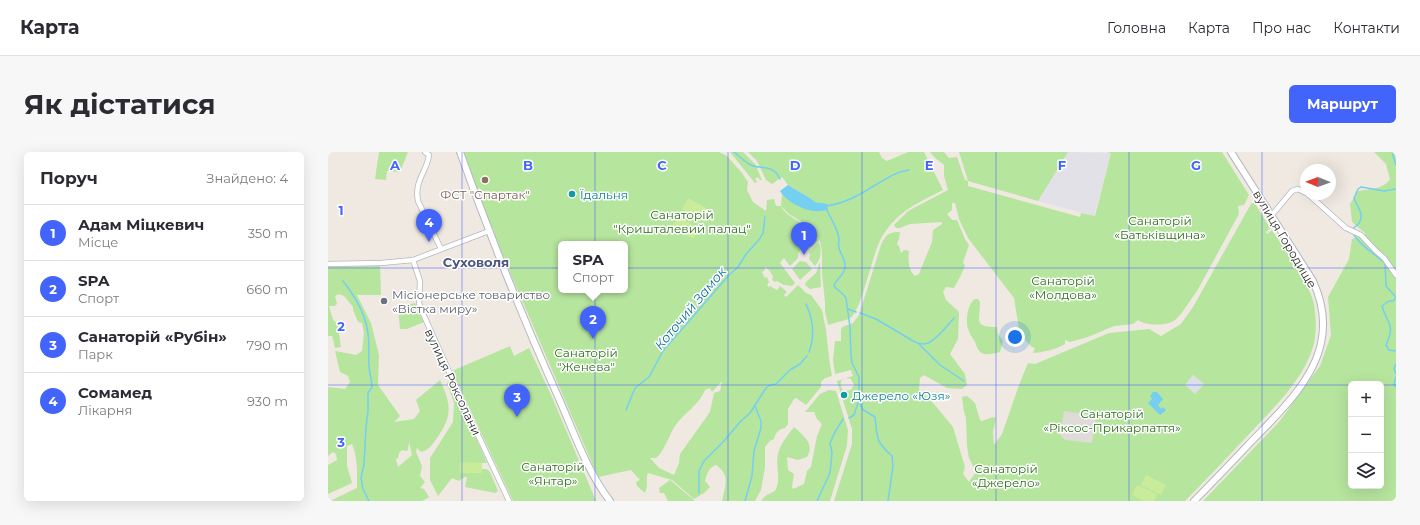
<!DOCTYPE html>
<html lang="uk">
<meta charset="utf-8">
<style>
body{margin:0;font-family:Montserrat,sans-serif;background:#f7f7f7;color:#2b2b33}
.controls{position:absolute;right:12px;bottom:12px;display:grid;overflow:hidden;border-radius:6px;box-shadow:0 4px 16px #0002}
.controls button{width:36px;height:36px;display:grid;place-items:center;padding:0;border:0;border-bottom:1px solid #e1e1e2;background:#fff;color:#2b2b33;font:20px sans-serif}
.compass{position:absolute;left:972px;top:12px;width:36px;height:36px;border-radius:50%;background:#fff;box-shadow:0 4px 16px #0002;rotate:271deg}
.you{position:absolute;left:687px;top:185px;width:14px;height:14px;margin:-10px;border:3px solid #fff;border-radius:50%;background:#1a73e8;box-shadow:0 0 0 6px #1a73e833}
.badge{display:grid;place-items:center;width:26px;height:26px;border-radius:50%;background:#4264fb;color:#fff;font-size:13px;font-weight:700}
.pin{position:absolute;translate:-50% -33px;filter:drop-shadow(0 1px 2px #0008)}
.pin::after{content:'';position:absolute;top:21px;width:14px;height:12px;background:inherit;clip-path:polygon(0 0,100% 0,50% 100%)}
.popup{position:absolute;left:230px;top:89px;width:70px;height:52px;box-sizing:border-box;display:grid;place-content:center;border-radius:6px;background:#fff;filter:drop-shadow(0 1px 3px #0005);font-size:13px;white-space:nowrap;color:#7c7c81}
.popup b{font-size:15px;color:#2b2b33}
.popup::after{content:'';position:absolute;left:50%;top:100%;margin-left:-8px;border:8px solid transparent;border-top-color:#fff}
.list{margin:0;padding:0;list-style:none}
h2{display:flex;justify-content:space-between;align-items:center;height:52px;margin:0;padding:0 16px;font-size:17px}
h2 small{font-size:13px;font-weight:400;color:#7c7c81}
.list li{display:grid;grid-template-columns:26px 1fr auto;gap:12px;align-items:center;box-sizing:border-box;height:56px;padding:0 16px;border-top:1px solid #e1e1e2}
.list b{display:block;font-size:15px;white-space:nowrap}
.list p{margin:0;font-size:13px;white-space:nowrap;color:#7c7c81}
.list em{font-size:13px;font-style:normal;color:#7c7c81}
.icon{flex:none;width:22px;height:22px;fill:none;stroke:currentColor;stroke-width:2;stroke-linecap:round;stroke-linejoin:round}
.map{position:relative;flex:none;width:1068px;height:349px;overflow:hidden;border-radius:6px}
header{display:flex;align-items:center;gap:24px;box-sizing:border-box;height:56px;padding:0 20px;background:#fff;border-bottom:1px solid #e1e1e2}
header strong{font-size:19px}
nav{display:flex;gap:22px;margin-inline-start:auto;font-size:14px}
.intro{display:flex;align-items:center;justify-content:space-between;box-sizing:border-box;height:96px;padding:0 24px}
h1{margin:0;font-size:28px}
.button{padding:10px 18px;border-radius:6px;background:#4264fb;color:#fff;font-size:14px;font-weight:700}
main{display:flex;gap:24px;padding:0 24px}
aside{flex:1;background:#fff;border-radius:6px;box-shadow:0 4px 16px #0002}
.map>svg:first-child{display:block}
.industrial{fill:#e3e1e8}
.airport{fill:#dcdee8}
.green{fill:#b6e59e;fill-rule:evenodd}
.pitch{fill:#c9ec9a}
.plaza{fill:#dfdcd8}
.water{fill:#75cff0}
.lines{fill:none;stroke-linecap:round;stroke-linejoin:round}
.stream{stroke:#75cff0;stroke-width:1.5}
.street-casing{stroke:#b4b7c1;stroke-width:6}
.secondary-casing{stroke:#b4b7c1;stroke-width:8}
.street{stroke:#fff;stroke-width:4.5}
.secondary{stroke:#fff;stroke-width:6}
.grid{fill:none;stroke:#4264fb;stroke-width:1;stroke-opacity:0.55}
.education-dot{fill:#8d6e63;stroke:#fff;stroke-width:1.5}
.culture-dot{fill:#0f9aa8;stroke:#fff;stroke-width:1.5}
.worship-dot{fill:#6b7280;stroke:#fff;stroke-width:1.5}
.labels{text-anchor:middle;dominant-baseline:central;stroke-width:3;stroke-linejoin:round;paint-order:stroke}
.education-label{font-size:12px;fill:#785e54;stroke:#fff}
.culture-label{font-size:12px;fill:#0d838f;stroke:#fff;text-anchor:start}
.park-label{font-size:12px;fill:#2c6e1b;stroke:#fff}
.street-label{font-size:12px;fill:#2e2e2e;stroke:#fff}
.worship-label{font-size:12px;fill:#5b616d;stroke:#fff;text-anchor:start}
.neighbourhood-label{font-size:13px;font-weight:bold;fill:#4d5680;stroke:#fff}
.water-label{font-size:13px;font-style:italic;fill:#0d6fa3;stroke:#fff}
.grid-label{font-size:13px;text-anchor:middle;font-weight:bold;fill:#4264fb;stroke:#fff;stroke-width:3;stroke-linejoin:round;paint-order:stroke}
</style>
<header>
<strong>Карта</strong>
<nav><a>Головна</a><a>Карта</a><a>Про нас</a><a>Контакти</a></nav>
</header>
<div class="intro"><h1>Як дістатися</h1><a class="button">Маршрут</a></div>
<main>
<aside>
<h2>Поруч<small>Знайдено: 4</small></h2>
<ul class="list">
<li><span class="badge">1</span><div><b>Адам Міцкевич</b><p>Місце</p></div><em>350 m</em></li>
<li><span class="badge">2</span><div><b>SPA</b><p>Спорт</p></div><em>660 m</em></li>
<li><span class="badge">3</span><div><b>Санаторій «Рубін»</b><p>Парк</p></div><em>790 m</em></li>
<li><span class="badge">4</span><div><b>Сомамед</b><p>Лікарня</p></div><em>930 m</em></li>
</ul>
</aside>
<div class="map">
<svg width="1068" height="349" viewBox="0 0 1068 349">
<rect width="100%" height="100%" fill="#efe9e1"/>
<!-- industrial -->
<path class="industrial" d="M 740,0 L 783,1 L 766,64 L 710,49 Z"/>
<!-- airport -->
<path class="airport" d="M 865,223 L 876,232 L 867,242 L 857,233 Z"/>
<!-- green -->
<g class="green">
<path d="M 51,0 L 80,0 L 72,20 L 59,19 L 58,28 L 47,27 Z"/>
<path d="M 136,0 L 391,0 L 399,4 L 414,21 L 420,30 L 419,38 L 425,50 L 438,59 L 439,48 L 446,47 L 448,54 L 453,54 C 455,58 458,61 462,64 C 474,73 483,74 491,88 L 480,98 C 476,96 472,97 470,102 L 470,106 L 462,114 L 456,106 L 452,111 L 467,131 L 464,134 L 456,133 L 449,129 L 447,130 L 444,128 L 445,124 L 440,117 L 437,115 L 437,118 L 434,120 L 437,126 L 439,125 L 441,130 L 439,133 L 441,135 L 442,134 L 449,138 L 452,134 L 459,140 L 456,143 L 458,145 L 470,133 L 478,141 L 483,143 L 494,158 L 498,178 L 501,206 L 504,224 L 497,226 L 493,230 L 493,235 L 478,253 L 468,246 L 466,247 L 460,257 L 460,272 L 457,276 C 450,278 448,280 446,287 L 442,289 L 437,295 L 437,315 L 433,338 L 427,349 L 394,349 C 397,333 403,324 388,313 C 380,316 379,322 377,329 L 382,335 L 376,341 L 366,347 L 344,328 L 320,321 C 317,328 321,332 317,341 L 309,334 L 308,330 L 312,328 L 303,318 L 270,325 L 166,83 L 167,82 L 165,76 L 163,76 L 153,48 L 155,47 L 152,36 L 149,37 ZM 233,92 L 297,92 L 297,138 L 233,138 ZM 394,229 L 392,239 L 386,241 L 382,260 L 352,302 L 351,311 L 346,323 L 331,316 L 322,306 C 324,306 326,306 328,306 C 335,302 342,281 347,274 C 356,261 371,253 377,238 L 382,236 L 384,240 Z"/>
<path d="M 402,0 L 415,0 L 427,12 L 434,28 L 432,28 L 430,25 L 427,27 L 429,30 L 427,31 Z"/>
<path d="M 420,0 L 551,0 L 554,6 L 559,9 L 580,0 L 596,0 L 615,38 C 591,50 570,59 555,83 C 544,99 534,161 521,167 L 500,173 L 497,159 L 497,150 L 494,122 L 494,100 L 492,89 L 482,75 L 461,62 L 453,54 L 454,42 C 464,55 479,51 493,50 L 487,50 L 482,46 L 460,33 L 454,25 L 444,32 L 438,28 L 429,9 Z"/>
<path d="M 602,0 L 616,0 L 621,6 L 629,5 L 637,28 L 640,29 L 631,0 L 740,0 L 710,49 L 640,29 L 640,34 L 752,65 L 753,61 L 767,64 L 783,1 L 779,0 L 894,0 L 921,43 L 916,53 L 910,54 L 911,62 L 869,139 L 853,162 C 850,164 850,166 847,168 C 840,174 817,174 810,168 L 805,172 L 786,174 L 760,185 L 742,190 L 737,188 L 737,192 C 727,198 716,200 705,201 L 707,196 L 704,195 L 692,183 L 686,146 L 640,86 L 631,67 L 627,51 L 624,51 L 624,58 L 619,62 L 624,68 L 629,68 L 637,87 L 641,93 L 635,110 L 637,114 L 633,123 L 626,136 L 618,135 L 615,140 L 618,148 L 631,160 L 630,187 L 622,202 L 637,222 L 639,233 L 634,237 L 619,236 L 596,223 L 592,226 L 591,237 L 606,252 L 625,275 L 637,315 L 635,322 L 641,330 L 648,320 L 641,306 L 639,294 L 638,266 L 636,260 L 634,245 L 639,244 L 647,251 L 652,268 L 654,269 L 665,265 L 668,266 L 665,280 L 666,293 L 674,282 L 691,233 L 700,211 L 707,212 L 781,181 L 821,177 L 833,184 L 853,172 L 865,155 L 923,52 L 926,50 L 942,76 L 938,80 L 939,82 L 944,78 C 957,99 981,130 986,152 C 988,165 989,182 985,195 C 975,228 947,254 925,278 C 902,302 880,326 857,349 L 506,349 L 524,292 L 524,277 L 509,229 L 517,227 L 513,229 C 512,234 513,237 517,239 L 523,238 L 526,233 L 523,227 L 518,226 L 525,224 L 523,218 L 507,222 L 505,208 L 507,189 L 513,189 L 513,178 L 514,175 L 525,171 L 531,163 L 553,93 C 558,83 560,80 572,80 L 571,87 L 569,92 L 571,94 L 573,101 L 576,98 L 581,99 C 580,107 580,118 587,124 L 591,122 L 604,90 L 605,78 L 614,72 L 614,70 L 582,72 L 572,76 L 568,76 L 566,73 L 580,59 L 620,38 L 616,24 L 616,13 L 606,5 ZM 865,223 L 876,232 L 867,242 L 857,233 Z"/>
<path d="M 1046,0 L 1068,0 L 1068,349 L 875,349 L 951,270 L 992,214 L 1003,183 L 1000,145 L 1021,107 L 1024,87 L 1038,82 L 1024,70 L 1022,52 L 1030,39 C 1042,37 1056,37 1062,27 L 1058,12 ZM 1023,232 L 1053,232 L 1053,334 L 1023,334 Z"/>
<path d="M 491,90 C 494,100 493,107 487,114 L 481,107 L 482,103 L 481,100 Z"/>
<path d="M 472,109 L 478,110 L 484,117 L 472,128 L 464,117 Z"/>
<path d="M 492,110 L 493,135 L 482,137 L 477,133 L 478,130 L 488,121 Z"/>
<path d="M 52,114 L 53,143 L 29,143 L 43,171 L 51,203 L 50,233 L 72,264 L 66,270 L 86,267 L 92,259 L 88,248 L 112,228 C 123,252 125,264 109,286 C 104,293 101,298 93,300 L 89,296 L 88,300 L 94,314 L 92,324 L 97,330 L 92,336 L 96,337 L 101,345 L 94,349 L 2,349 L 29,336 C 29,321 30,306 24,292 L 19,294 L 19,314 L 24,331 L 0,342 L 0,313 L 9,308 L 8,302 L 5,300 L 0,304 L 0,235 L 17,237 L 22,230 L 20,224 L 12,220 L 7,199 L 28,203 L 34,199 L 36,181 L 34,171 L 30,170 L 25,158 L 25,155 L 16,144 L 11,142 L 7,144 L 9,152 L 7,154 L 1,154 L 5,168 L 9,171 L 13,195 L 7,196 L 4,184 L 0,184 L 0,115 ZM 81,290 L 84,303 L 70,315 L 68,307 L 70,306 L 71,301 L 74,298 L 79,299 L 80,297 Z"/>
<path d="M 647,147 L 650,147 L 652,150 C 652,169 645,175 669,175 L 670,182 L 675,189 L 672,200 C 667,201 661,203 656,202 C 650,200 649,195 647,190 C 645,186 642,183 641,179 C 637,171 639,152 647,147 Z"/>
<path d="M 87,151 L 96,170 L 79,177 L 72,177 L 70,155 Z"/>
<path d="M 182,194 L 186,204 L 201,196 L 224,245 L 268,349 L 185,349 L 124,219 Z"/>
<path d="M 122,228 L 159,311 L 154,311 L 154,321 L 154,317 L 159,317 L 162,320 L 170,339 L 167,341 L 137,335 L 139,325 L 137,325 L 131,329 L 124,326 L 110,344 L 102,328 L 102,306 L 125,270 L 126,251 L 119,231 Z"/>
<path d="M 501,238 L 508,239 L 520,278 L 519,293 L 502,349 L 433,349 L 437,344 L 447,339 C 454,326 447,315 450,302 C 452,292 460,283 466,275 C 476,284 487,292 479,305 L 470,308 L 459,305 L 460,318 L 466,322 L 464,335 L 465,337 L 476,332 L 479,319 L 483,315 L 489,284 L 494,272 L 489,267 L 486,260 L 477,260 L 492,242 Z"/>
<path d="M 342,328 L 367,349 L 340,349 L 336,341 L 332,341 L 331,336 Z"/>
</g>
<!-- pitch -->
<g class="pitch">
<path d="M 360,46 L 382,58 L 376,69 L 354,57 Z"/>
<path d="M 350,64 L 371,77 L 365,87 L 344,74 Z"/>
<path d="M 132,310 L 154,311 L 154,321 L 132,321 Z"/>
<path d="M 818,323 L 838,333 L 833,343 L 813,333 Z"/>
<path d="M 809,333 L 829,342 L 826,349 L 816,349 L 804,343 Z"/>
</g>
<!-- plaza -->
<path class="plaza" d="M 736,259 L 768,264 L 764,291 L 737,288 L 732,283 Z"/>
<!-- water -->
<g class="water">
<path d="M 460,33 L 482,46 L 487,50 L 499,52 L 500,58 C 496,58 491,60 487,59 C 477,59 457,49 452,39 Z"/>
<path d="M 825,240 L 829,240 L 835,247 L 830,253 L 833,257 L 835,255 L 838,258 L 832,263 L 820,251 L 824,247 L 822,244 Z"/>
</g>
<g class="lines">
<!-- stream -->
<g class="stream">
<path d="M 406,0 C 411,4 416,9 421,12 C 432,19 444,10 452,27"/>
<path d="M 1064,0 L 1068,13"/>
<path d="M 1068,37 L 1056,39 L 1033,35 L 1030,37 L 1026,46 C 1029,55 1037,62 1031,71 C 1029,74 1026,75 1024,78 C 1026,89 1049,104 1057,111 L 1058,134 L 1068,145"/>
<path d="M 498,54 C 515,52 530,44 544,35 C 559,27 564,21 581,18"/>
<path d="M 498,57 C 503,66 509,76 511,86 C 511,89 510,93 511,96 C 513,104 518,107 517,116 C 516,124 507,127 506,134 C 509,139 515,140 518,146 L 522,175 L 523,204 L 524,211 L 531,225 L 531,248 L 534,257 L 547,265 C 550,286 546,288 564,304 L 565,314 L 560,349"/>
<path d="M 15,129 C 26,143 38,163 40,182 C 42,193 40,203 41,213 C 41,220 44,228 44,235 L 40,241 L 40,259 L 38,275 L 36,313 L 33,326 L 35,337 L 41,349"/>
<path d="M 1068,146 L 1065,149 L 1061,149 L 1054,154 C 1059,173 1068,171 1058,193 L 1061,198 L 1068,199"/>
<path d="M 478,152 C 485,167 487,184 481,200"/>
<path d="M 520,157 L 528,160"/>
<path d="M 532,161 L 548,167 L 587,190 C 591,192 595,193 600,191 C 608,188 620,173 626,166"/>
<path d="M 591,192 L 612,213 L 636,229"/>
<path d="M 1068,212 L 1066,217 L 1068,222"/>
<path d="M 1068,225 L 1066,232 L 1068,235"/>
<path d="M 298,258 L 307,236 L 321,225 L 335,199 L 401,123 L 410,115 L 418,102 L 431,88 L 435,81 L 437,65"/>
<path d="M 521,266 L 526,263 L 531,248"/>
<path d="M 371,341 L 371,319 L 376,309 L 396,289 L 412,270 L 422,261 L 438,236 L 442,233 L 448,232 L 462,218 L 472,212 L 479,204"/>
<path d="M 417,349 L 424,324 L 426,299 L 433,276 L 433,269 L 427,254"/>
<path d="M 489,349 L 502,321 L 504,301 L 502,291 L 507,280 L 515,267"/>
</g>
<!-- street casing -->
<g class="street-casing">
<g id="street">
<path d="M 97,0 L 101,3 C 99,20 86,28 90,49 L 113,97"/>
<path d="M 980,42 L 1018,76 L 1033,83 L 1048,99 L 1056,106 L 1068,123"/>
<path d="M 944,63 L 964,39 L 970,37 L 978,41"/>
<path d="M 85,108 L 92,129 L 91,151 L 93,157 L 134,249 L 181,349"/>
<path d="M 0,112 L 53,111 L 85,108 L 161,79"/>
</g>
</g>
<!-- secondary casing -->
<g class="secondary-casing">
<g id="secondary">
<path d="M 132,0 C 162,84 195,167 232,249 C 247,283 259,319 282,349"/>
<path d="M 866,349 C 885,330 903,311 921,292 C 948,264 985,230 993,191 C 998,169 994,149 985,129 L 903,0"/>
</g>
</g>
<!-- street -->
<use href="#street" class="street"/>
<!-- secondary -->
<use href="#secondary" class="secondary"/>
</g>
<!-- grid -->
<path class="grid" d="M 134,0 L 134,349M 267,0 L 267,349M 400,0 L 400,349M 534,0 L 534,349M 668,0 L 668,349M 801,0 L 801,349M 934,0 L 934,349M 0,116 L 1068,116M 0,233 L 1023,233M 1053,233 L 1068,233"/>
<!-- markers -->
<circle class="education-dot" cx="157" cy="28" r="4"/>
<g class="culture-dot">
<circle cx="244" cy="42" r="4"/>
<circle cx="516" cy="243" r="4"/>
</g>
<circle class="worship-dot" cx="56" cy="149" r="4"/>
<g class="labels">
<!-- education labels -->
<g class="education-label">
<text x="157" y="42">ФСТ "Спартак"</text>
</g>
<!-- culture labels -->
<g class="culture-label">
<text x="252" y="42">Їдальня</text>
<text x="524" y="243">Джерело «Юзя»</text>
</g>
<!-- park labels -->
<g class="park-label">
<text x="354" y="62">Санаторій<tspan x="354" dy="14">"Кришталевий палац"</tspan></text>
<text x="832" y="68">Санаторій<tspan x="832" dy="14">«Батьківщина»</tspan></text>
<text x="735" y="128">Санаторій<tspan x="735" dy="14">«Молдова»</tspan></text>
<text x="258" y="200">Санаторій<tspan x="258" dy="14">"Женева"</tspan></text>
<text x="784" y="261">Санаторій<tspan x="784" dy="14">«Ріксос-Прикарпаття»</tspan></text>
<text x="225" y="314">Санаторій<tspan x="225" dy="14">«Янтар»</tspan></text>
<text x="678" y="316">Санаторій<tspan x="678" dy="14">«Джерело»</tspan></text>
</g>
<!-- street labels -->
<g class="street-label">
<text transform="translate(957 87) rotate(59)">вулиця Городище</text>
<text transform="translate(125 230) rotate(65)">вулиця Роксолани</text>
</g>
<!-- worship labels -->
<g class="worship-label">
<text x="64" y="142">Місіонерське товариство<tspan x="64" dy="14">«Вістка миру»</tspan></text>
</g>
<!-- neighbourhood labels -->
<g class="neighbourhood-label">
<text x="148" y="110">Суховоля</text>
</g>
<!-- water labels -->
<g class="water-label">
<text transform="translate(362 156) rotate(-50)">Коточий Замок</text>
</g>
</g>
<g class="grid-label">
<text x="67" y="18">A</text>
<text x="200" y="18">B</text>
<text x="334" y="18">C</text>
<text x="467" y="18">D</text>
<text x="601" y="18">E</text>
<text x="734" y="18">F</text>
<text x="868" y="18">G</text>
<text x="13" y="63">1</text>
<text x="13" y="179">2</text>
<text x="13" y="295">3</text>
</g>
</svg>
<div class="controls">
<button>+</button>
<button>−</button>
<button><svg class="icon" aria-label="layers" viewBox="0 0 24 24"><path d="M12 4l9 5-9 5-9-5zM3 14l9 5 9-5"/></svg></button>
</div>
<svg class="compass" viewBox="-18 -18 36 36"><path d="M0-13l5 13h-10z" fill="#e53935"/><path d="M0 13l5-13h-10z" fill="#7c7c81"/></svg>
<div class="you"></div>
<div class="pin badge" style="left:476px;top:103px">1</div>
<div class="pin badge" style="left:265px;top:187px">2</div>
<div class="popup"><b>SPA</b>Спорт</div>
<div class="pin badge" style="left:189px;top:265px">3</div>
<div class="pin badge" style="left:101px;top:90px">4</div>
</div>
</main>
